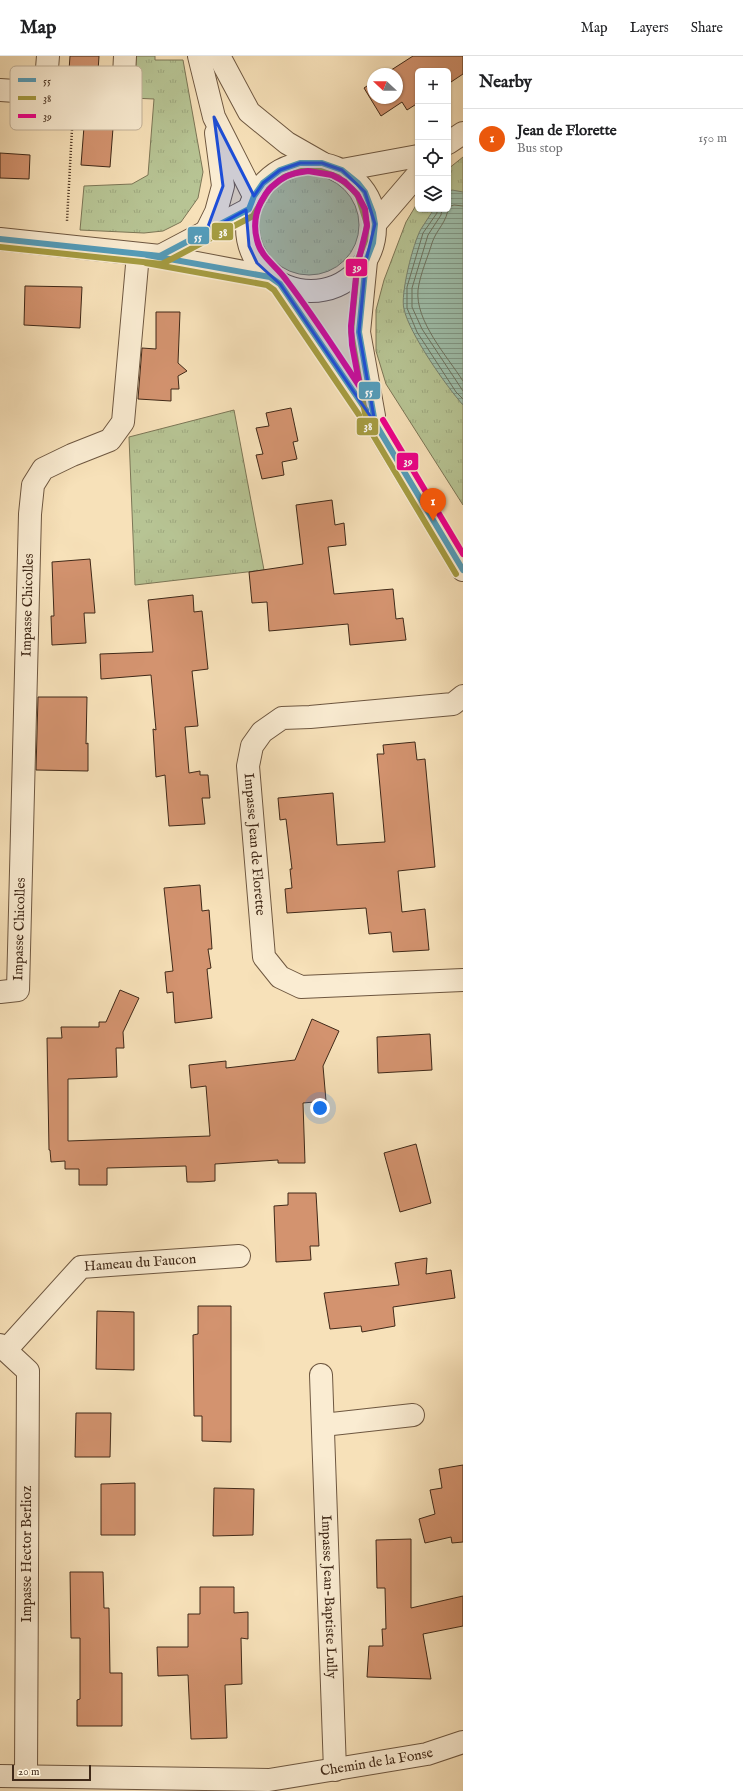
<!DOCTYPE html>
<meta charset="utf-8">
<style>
body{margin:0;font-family:"IM FELL English",serif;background:#f6f6f6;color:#202124}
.controls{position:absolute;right:12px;top:12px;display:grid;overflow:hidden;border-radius:6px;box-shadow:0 1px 3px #0004}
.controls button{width:36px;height:36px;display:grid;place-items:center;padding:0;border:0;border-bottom:1px solid #e0e0e0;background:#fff;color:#202124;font:20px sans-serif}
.compass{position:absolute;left:367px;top:12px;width:36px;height:36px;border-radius:50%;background:#fff;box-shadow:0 1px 3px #0004;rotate:292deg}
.scale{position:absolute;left:12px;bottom:10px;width:79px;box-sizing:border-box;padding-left:4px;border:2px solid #402918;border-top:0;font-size:11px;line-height:14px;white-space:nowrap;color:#402918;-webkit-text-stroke:3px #faecd2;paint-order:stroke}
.you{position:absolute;left:320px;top:1052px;width:14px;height:14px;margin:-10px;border:3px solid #fff;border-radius:50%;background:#1a73e8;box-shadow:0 0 0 6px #1a73e833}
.badge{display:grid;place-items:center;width:26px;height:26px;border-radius:50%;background:#ea580c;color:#fff;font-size:13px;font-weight:700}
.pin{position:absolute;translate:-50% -33px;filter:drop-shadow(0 1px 2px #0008)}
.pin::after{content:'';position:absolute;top:21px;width:14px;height:12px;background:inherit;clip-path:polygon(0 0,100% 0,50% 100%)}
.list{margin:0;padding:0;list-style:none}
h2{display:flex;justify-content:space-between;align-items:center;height:52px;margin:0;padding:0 16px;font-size:17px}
h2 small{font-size:13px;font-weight:400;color:#757577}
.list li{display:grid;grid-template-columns:26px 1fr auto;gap:12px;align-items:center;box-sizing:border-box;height:60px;padding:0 16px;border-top:1px solid #e0e0e0}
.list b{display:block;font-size:15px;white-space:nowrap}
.list p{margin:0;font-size:13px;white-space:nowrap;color:#757577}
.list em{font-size:13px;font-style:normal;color:#757577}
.icon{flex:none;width:22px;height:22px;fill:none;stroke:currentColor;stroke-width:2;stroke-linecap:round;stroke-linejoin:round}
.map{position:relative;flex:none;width:463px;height:1735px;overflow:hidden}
header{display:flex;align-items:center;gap:24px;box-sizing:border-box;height:56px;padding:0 20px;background:#fff;border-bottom:1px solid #e0e0e0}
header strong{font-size:19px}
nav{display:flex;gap:22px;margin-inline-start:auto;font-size:14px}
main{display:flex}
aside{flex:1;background:#fff}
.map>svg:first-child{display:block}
.grass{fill:url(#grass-tufts);stroke:#7c7656}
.water{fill:url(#water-rules);stroke:#788270}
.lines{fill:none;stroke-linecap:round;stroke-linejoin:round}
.shore{stroke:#6f7461;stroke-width:1}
.building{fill:#d3936f;stroke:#402918}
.minor-casing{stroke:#6e5740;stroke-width:24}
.path{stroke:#402918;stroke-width:2.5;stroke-dasharray:1 2;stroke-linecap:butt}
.minor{stroke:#faecd2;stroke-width:22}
.bus-1-casing{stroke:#faecd2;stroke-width:9}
.bus-2-casing{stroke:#faecd2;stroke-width:9}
.bus-3-casing{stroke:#faecd2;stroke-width:9}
.bus-1{stroke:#539cba;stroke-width:6}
.bus-2{stroke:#a59c41;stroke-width:6}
.bus-3{stroke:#ee008b;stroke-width:6}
.marked{fill:#1d4ed8;fill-opacity:0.2;stroke:#1d4ed8;stroke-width:3;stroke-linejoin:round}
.labels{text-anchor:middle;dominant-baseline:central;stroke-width:3;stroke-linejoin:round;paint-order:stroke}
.street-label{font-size:14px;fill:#402918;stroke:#faecd2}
.key{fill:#faecd2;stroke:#c2b29a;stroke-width:1}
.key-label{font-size:11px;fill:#402918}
.line-badge{stroke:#faecd2;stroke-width:1.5}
.badge-label{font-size:11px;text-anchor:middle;font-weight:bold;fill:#fff}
</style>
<header>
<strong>Map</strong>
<nav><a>Map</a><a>Layers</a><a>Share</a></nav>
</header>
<main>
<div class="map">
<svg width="463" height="1735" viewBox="0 0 463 1735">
<defs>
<pattern id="grass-tufts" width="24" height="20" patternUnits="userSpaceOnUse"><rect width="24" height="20" fill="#b7c494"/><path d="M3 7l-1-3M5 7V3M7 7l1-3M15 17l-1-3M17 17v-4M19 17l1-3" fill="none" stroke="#9ea87f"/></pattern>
<pattern id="water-rules" width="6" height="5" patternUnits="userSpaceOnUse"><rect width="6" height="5" fill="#9ebeaa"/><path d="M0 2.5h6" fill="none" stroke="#829a89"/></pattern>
</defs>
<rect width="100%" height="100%" fill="#f7e1b9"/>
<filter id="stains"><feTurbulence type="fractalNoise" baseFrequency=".005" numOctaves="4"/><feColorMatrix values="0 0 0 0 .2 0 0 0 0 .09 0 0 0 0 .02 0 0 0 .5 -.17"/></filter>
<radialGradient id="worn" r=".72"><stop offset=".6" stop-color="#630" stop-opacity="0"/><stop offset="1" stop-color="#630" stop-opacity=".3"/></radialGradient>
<!-- grass -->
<g class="grass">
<path d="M 135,0 L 155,0 L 155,4 L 183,4 L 203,116 L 198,142 L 181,166 L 163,175 L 144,177 L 80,174 L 84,130 L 132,128 L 148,119 L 154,43 L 132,42 Z"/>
<path d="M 463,101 L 463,449 L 386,328 L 376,295 L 376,254 L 384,224 L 406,166 L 418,146 L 418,153 L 448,153 L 448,113 Z"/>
<circle cx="309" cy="169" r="50"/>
<path d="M 234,354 L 264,514 L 135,529 L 129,381 Z"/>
</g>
<!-- water -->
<path class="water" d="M 452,134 L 463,136 L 463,349 C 446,330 409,277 404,253 C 400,239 413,187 421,173 C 425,166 430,160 434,153 L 448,153 L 448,136 Z"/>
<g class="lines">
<!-- shore -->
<g class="shore">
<path d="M 463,150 L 454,149 L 448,151 C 448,165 436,174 432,187 C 428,201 420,218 418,234 C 415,265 447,300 463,325"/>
<path d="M 437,153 L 437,157 L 423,177 L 407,231 L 407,252 L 417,276 L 456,336 L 463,343"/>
<path d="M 442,153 L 441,159 L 428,179 L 412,232 L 412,251 L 422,273 L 463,335"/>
</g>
</g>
<!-- building -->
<g class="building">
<path d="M 70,0 L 99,0 L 96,45 L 115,46 L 110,111 L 81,109 L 86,45 L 67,43 Z"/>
<path d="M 413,0 L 463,0 L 463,18 L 448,28 L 448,15 L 418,15 L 418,47 L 407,54 L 402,46 L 381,60 L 364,32 L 373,26 L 373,42 L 397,42 L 397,18 L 385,18 Z"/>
<path d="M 0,97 L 30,99 L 29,123 L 0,122 Z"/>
<path d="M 25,230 L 82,231 L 80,272 L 24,269 Z"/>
<path d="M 156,256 L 180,256 L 178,307 L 187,315 L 178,320 L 179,333 L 171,333 L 171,345 L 138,343 L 142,292 L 156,293 Z"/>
<path d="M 291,352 L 298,385 L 293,386 L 297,403 L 282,406 L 284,419 L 262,423 L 256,399 L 263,398 L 256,372 L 269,370 L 266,357 Z"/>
<path d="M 332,444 L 335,469 L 344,467 L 346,489 L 328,491 L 334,538 L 393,533 L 396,563 L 403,562 L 406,584 L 350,589 L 348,568 L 269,575 L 267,546 L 252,547 L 249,516 L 303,508 L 296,449 Z"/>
<path d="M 90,503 L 95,557 L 84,557 L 86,587 L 52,589 L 51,560 L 54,560 L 52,506 Z"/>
<path d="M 193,539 L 194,556 L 202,555 L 208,613 L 192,615 L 198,670 L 185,671 L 189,717 L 200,715 L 200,719 L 208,719 L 210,742 L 202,742 L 205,768 L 169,770 L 165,719 L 156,721 L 153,673 L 156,674 L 151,619 L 101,623 L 100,598 L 153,596 L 148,544 Z"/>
<path d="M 38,641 L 87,641 L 86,688 L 88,687 L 88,715 L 36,714 Z"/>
<path d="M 415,686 L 417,704 L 425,703 L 435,811 L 398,815 L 402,856 L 425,853 L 429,894 L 393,896 L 391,876 L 369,878 L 366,852 L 287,857 L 285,833 L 292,832 L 290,813 L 292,813 L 286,763 L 280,764 L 278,742 L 333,737 L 337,789 L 385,786 L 377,698 L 384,698 L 383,689 Z"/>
<path d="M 200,829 L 202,855 L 209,854 L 211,879 L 212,893 L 208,893 L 211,912 L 207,913 L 212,962 L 175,967 L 173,936 L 167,937 L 165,916 L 173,915 L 164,832 Z"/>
<path d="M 120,934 L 139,942 L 123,976 L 124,992 L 116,992 L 117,1021 L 68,1023 L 68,1085 L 210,1080 L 206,1030 L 191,1032 L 189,1009 L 226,1005 L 226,1012 L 295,1004 L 312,963 L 339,975 L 323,1010 L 326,1045 L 303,1047 L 305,1107 L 278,1107 L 278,1104 L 215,1108 L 215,1125 L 201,1126 L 187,1126 L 186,1110 L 107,1112 L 107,1129 L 79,1129 L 79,1113 L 65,1113 L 65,1105 L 51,1106 L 50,1094 L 49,1094 L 47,982 L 62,982 L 61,971 L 99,971 L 99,966 L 106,966 Z"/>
<path d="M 430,978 L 432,1014 L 378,1017 L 377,981 Z"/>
<path d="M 416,1088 L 431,1147 L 400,1156 L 384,1097 Z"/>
<path d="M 288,1137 L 316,1137 L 319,1190 L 310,1190 L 311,1204 L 276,1206 L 274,1150 L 288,1149 Z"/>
<path d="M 427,1202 L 426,1218 L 451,1214 L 455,1242 L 393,1251 L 395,1270 L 362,1276 L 361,1270 L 330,1273 L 324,1237 L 399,1229 L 395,1207 Z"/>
<path d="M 198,1250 L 231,1250 L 231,1386 L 202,1385 L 202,1360 L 194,1360 L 193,1279 L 198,1278 Z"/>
<path d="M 97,1255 L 134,1256 L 134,1314 L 96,1313 Z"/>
<path d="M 76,1357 L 111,1357 L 110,1401 L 75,1401 Z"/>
<path d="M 463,1409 L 463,1486 L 452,1487 L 451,1481 L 425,1487 L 419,1463 L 435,1458 L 430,1434 L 442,1432 L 439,1413 Z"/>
<path d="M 135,1427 L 135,1479 L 101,1479 L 101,1428 Z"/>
<path d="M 214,1432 L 254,1433 L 253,1479 L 213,1480 Z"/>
<path d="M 411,1483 L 411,1552 L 463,1540 L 463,1570 L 423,1578 L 431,1623 L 367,1621 L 369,1590 L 383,1590 L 382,1573 L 386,1573 L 385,1532 L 377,1532 L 376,1484 Z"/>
<path d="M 70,1516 L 103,1516 L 104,1552 L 109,1552 L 110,1617 L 122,1617 L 122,1670 L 77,1670 L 77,1644 L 80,1643 L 80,1582 L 71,1582 Z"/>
<path d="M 200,1531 L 234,1531 L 234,1557 L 248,1556 L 248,1583 L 241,1582 L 242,1628 L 225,1629 L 227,1682 L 191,1683 L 188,1619 L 158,1620 L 157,1591 L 188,1591 L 188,1558 L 200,1558 Z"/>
</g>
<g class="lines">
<!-- minor casing -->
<g class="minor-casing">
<g id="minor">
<path d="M 199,0 L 214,61 L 254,140"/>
<path d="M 219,0 L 249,56 L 287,87 L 322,107"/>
<path d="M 124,20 L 125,0"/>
<path d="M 0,34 L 45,37 L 48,0"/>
<path d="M 448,87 L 463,77"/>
<circle cx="311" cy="171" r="64"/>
<path d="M 342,114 L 418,100"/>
<path d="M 375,168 L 418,118"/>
<path d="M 206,176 L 216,156 L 223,130 L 216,77"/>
<path d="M 0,183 L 160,200 L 270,221"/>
<path d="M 160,200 L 249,153"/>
<path d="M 366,205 L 359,276 L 374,360"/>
<path d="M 280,228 L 375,367 L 463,514"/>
<path id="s1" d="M 463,640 L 453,648 L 310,661 L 282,662 L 262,676 L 252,690 L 248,710 L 264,901 L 280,921 L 301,931 L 463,924"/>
<path id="s2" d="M 0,936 L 18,934 L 30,458 L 33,429 L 43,413 L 72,399 L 110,384 L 123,366 L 138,198"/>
<path d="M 0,1289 L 28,1315 L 26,1719"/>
<path id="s3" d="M 6,1294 L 81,1211 L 239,1200"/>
<path id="s4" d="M 321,1319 L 335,1714"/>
<path d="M 323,1369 L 413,1359"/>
<path id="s5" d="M 0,1720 L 269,1724 L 409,1701 L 427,1698 L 463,1686"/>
</g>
</g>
<!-- path -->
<path class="path" d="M 66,51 L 73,55 L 67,165"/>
<!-- minor -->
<use href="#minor" class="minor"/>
<!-- bus-1 casing -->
<g class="bus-1-casing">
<g id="bus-1">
<path d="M 0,183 L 160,200 L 249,153 L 254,140 L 263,127 L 280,114 L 300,107 L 322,107 L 342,114 L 358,127 L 365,136 L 373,157 L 375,168 L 373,187 L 366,205 L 359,276 L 375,367 L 463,514"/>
<path d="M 147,199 L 270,221 L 280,228 L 366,354"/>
</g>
</g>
<!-- bus-2 casing -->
<g class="bus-2-casing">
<g id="bus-2">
<path d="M 0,191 L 162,208 L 253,160 L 269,133 L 284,121 L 301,115 L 321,115 L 338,121 L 352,133 L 358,140 L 367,168 L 365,185 L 358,203 L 351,276 L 367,369 L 456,518"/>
<path d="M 146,207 L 267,229 L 274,234 L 359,359"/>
</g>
</g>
<!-- bus-3 casing -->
<g class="bus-3-casing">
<g id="bus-3">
<path d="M 308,115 L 332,119 L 345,126 L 357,138 L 365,153 L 367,170 L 357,211 L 351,270 L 352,289 L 360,331 C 336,295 313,259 287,225 C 277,210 261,202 257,184 C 250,158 264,131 287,120 C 293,117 301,116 308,115 Z"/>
<path d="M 383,364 L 463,498"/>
</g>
</g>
<!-- bus-1 -->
<use href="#bus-1" class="bus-1"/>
<!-- bus-2 -->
<use href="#bus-2" class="bus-2"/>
<!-- bus-3 -->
<use href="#bus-3" class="bus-3"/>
</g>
<!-- marked area -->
<path class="marked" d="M 214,61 L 254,140 L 263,127 L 280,114 L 300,107 L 322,107 L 342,114 L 365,136 L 375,168 L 366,205 L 359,276 L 375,367 L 280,228 L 257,207 L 249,190 L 246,154 L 206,176 L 223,130 Z"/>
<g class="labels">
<!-- street labels -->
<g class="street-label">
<text stroke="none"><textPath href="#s2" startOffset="403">Impasse Chicolles</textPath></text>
<text stroke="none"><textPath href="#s1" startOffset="325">Impasse Jean de Florette</textPath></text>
<text stroke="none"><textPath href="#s2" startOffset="79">Impasse Chicolles</textPath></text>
<text stroke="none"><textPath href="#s3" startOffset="171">Hameau du Faucon</textPath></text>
<text transform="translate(27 1498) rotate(-90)">Impasse Hector Berlioz</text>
<text stroke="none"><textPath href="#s4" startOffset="222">Impasse Jean-Baptiste Lully</textPath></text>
<text stroke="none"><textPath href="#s5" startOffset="378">Chemin de la Fonse</textPath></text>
</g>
</g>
<!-- legend -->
<rect x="10" y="10" width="132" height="64" rx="6" class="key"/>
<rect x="18" y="22" width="18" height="4" fill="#539cba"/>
<rect x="18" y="40" width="18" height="4" fill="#a59c41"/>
<rect x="18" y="58" width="18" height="4" fill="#ee008b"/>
<g class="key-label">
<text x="43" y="28">55</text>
<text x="43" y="46">38</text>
<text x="43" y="64">39</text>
</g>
<g class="line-badge">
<rect x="211" y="166" width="23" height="19" rx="4" fill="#a59c41"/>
<rect x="187" y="170" width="23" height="19" rx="4" fill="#539cba"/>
<rect x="345" y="202" width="23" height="19" rx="4" fill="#ee008b"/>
<rect x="358" y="325" width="23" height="19" rx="4" fill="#539cba"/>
<rect x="356" y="361" width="23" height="19" rx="4" fill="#a59c41"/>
<rect x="396" y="396" width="23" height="19" rx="4" fill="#ee008b"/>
</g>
<g class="badge-label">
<text x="223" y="180">38</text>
<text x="198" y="184">55</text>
<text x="357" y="215">39</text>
<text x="369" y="339">55</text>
<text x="368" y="374">38</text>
<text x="408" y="409">39</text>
</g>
<rect width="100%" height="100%" filter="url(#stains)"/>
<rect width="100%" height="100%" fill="url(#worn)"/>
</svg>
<div class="controls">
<button>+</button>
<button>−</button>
<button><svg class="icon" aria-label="locate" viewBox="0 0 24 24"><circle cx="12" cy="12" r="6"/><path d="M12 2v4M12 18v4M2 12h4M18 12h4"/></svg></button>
<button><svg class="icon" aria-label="layers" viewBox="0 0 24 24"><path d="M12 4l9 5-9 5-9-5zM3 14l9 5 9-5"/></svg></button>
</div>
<svg class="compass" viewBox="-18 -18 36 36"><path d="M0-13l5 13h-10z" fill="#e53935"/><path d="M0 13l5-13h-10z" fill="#757577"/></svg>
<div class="scale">20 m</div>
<div class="you"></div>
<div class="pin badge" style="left:433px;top:465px">1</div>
</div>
<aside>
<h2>Nearby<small></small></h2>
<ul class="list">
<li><span class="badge">1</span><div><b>Jean de Florette</b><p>Bus stop</p></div><em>150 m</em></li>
</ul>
</aside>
</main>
